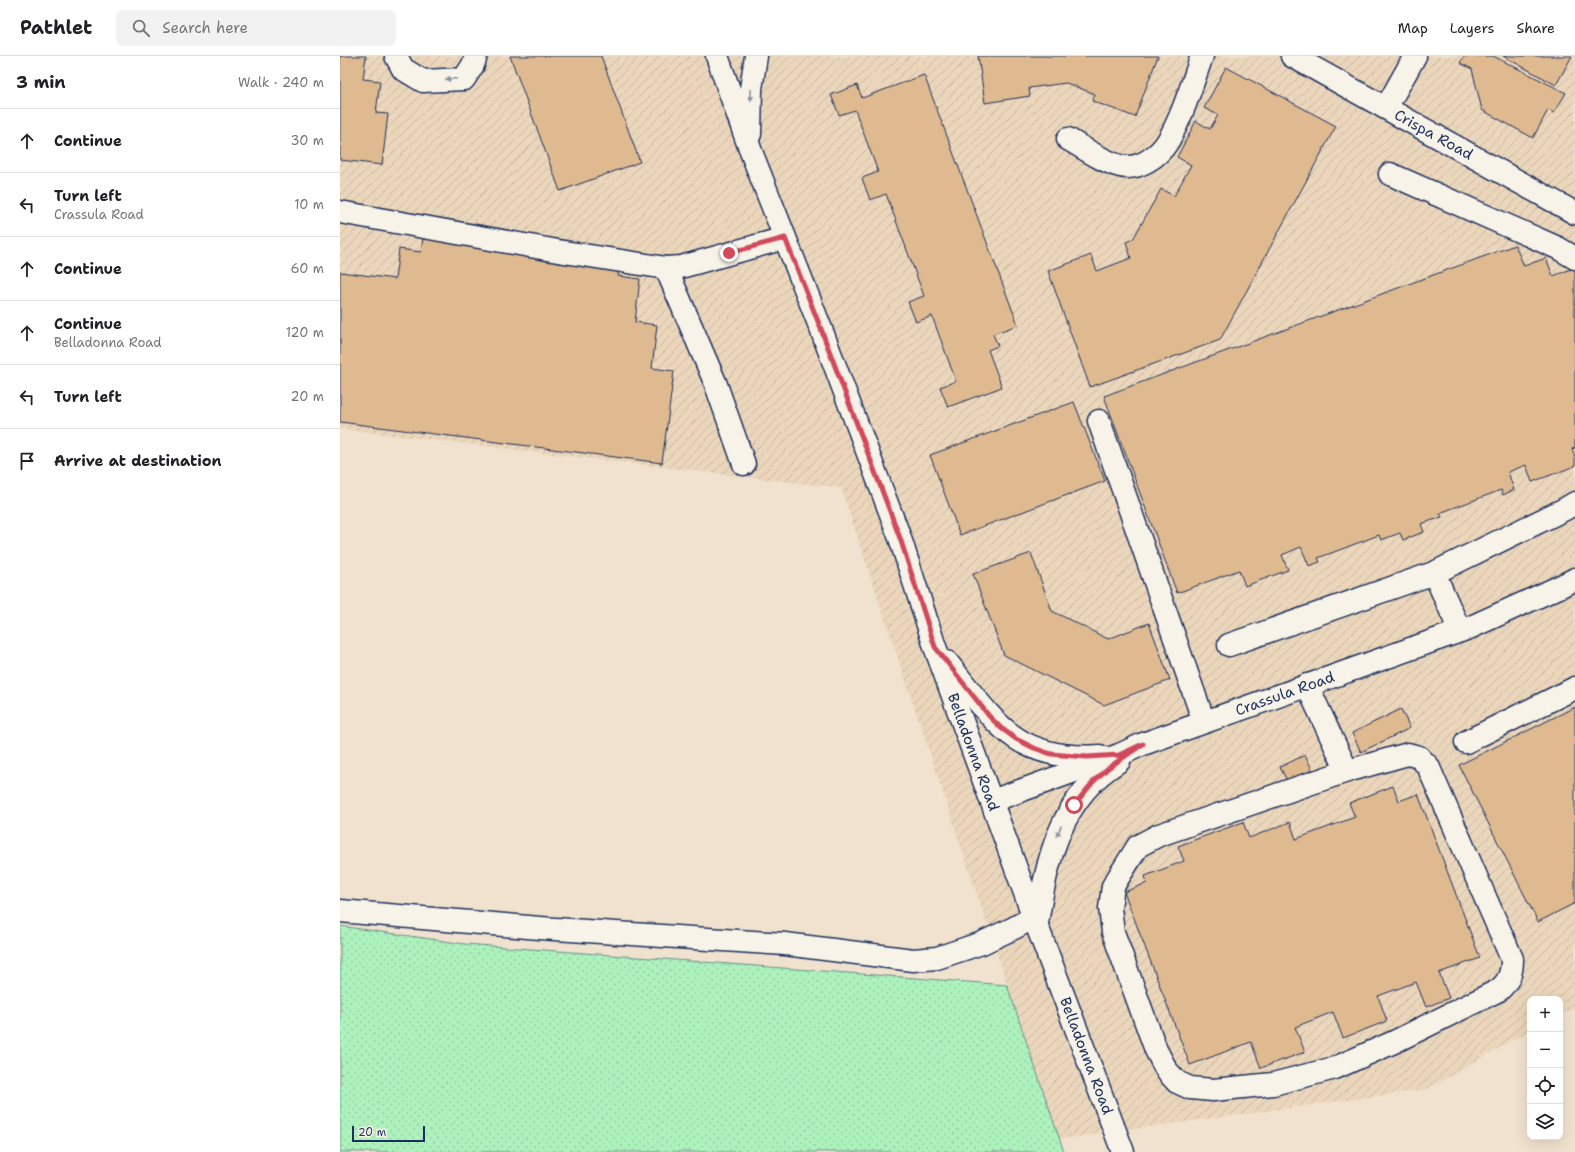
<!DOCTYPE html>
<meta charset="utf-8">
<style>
body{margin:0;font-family:"Shantell Sans",sans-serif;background:#f2f2f2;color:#202124}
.controls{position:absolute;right:12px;bottom:12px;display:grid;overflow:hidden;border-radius:8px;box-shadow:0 4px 16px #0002}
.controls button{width:36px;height:36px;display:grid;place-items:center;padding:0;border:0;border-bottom:1px solid #e0e0e0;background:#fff;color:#202124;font:20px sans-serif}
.scale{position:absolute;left:12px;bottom:10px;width:73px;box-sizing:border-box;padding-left:4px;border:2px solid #1b2f5e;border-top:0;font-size:11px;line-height:14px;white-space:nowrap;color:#1b2f5e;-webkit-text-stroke:3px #f7f3e8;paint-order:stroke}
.stop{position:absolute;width:12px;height:12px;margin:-9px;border:3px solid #d1495b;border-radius:50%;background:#fff}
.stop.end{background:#d1495b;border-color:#fff;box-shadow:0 1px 4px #0008}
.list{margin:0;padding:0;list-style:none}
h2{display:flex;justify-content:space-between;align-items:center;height:52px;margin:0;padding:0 16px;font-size:17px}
h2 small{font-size:13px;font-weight:400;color:#757577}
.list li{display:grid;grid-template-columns:26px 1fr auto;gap:12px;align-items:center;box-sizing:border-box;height:64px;padding:0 16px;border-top:1px solid #e0e0e0}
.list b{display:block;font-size:15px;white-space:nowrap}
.list p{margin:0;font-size:13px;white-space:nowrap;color:#757577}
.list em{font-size:13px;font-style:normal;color:#757577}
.icon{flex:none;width:22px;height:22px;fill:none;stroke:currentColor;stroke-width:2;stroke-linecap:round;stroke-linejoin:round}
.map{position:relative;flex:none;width:1235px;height:1096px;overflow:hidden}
header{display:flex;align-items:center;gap:24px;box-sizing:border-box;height:56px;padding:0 20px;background:#fff;border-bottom:1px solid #e0e0e0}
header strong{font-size:19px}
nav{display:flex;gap:22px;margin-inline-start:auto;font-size:14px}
.search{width:280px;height:36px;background:#f2f2f2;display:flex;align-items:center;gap:10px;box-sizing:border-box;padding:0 14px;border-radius:8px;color:#757577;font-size:15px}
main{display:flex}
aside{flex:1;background:#fff}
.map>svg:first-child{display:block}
.industrial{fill:url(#industrial-furrows)}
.grass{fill:url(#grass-dots);stroke:#64908d}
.building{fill:#dfba90;stroke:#1b2f5e}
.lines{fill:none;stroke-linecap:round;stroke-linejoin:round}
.minor-casing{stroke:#1b2f5e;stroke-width:25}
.minor{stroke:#f7f3e8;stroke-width:22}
.oneway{fill:#8991a3}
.route{stroke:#d1495b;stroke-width:5}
.labels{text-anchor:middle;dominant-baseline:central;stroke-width:3.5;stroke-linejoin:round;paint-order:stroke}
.street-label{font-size:15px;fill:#1b2f5e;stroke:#f7f3e8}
</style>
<header>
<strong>Pathlet</strong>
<div class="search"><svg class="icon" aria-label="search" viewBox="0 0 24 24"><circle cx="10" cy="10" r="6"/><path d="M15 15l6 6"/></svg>Search here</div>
<nav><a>Map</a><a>Layers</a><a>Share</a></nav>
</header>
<main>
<aside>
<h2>3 min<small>Walk · 240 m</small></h2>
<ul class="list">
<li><svg class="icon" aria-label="ahead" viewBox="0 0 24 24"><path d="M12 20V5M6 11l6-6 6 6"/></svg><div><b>Continue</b></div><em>30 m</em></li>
<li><svg class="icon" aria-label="left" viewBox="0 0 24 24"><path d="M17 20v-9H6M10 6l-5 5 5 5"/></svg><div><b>Turn left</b><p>Crassula Road</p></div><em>10 m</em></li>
<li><svg class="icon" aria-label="ahead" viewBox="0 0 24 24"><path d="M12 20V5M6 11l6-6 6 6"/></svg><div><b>Continue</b></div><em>60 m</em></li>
<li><svg class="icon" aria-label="ahead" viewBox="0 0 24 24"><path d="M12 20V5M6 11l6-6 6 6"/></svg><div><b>Continue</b><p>Belladonna Road</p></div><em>120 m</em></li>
<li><svg class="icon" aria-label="left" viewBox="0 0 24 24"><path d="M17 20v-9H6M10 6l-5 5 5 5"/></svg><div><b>Turn left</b></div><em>20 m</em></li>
<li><svg class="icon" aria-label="arrive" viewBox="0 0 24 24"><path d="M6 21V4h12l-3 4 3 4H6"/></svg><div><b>Arrive at destination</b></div></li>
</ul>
</aside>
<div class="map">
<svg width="1235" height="1096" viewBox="0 0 1235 1096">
<defs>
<pattern id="industrial-furrows" width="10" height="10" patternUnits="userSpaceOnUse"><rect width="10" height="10" fill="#ebd6bb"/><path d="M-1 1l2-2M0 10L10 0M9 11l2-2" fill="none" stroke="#c9b8a3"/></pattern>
<pattern id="grass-dots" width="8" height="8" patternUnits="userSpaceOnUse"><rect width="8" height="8" fill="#adf1bc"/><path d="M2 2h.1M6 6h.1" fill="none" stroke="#94cfa4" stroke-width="1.8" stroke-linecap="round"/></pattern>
</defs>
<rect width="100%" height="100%" fill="#f0e2ce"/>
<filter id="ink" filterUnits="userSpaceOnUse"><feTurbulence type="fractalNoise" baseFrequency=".025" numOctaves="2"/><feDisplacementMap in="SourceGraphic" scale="8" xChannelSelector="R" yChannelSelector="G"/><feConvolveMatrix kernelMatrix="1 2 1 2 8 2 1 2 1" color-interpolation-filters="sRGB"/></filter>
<g filter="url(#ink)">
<!-- industrial -->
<path class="industrial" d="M 0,0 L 1235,0 L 1235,953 L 1220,957 L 1220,943 L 1190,943 L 1190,974 L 1088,1033 L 719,1083 L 501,432 L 0,373 Z"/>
<!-- grass -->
<path class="grass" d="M 0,870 L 125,888 L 667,929 L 724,1096 L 0,1096 Z"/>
<!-- building -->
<g class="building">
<path d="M 0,0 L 26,0 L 23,23 L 40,25 L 36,57 L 48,58 L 42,109 L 0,104 Z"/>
<path d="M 170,0 L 261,0 L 300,106 L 220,135 Z"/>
<path d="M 638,0 L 818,0 L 795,61 L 752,45 L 755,38 L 726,27 L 689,32 L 690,40 L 645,47 Z"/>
<path d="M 1124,0 L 1153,0 L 1226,37 L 1214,57 L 1208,54 L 1193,82 L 1142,54 L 1132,13 L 1120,7 Z"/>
<path d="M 1163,0 L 1232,0 L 1216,29 Z"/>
<path d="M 886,11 L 996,70 L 880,284 L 750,331 L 708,215 L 751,199 L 757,215 L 791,202 L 786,186 L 793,183 L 821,133 L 834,140 L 851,109 L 837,101 L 856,65 L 870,73 L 878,59 L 864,52 Z"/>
<path d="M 584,19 L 678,269 L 653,278 L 658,290 L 648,294 L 662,331 L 608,351 L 600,331 L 616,325 L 592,260 L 576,266 L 568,246 L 584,240 L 546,138 L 530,144 L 522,122 L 538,116 L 515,54 L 499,59 L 491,39 L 517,29 L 522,42 Z"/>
<path d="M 83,182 L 279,207 L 278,220 L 300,223 L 295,266 L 317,269 L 312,312 L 334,315 L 322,407 L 0,366 L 0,216 L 55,223 L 59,193 L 81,196 Z"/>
<path d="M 1175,189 L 1184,210 L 1206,202 L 1213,220 L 1234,212 L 1235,214 L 1235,392 L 1232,393 L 1235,402 L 1235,410 L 1192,426 L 1186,409 L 1168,416 L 1174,434 L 1163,439 L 1161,434 L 1100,457 L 1102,461 L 1081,468 L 1084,476 L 1063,484 L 1060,477 L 1041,484 L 1039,479 L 978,502 L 980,506 L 969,510 L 961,491 L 942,499 L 948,514 L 905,530 L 899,514 L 837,537 L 764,340 Z"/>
<path d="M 734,346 L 765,425 L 620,479 L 590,399 Z"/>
<path d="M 691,497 L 712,555 L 768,583 L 809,567 L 830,624 L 764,649 L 664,599 L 633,518 Z"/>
<path d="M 1235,651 L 1235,847 L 1198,866 L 1119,709 Z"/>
<path d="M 1061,653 L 1070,672 L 1021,696 L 1012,677 Z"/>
<path d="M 965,699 L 974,717 L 949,729 L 940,711 Z"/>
<path d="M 1053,730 L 1059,745 L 1078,738 L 1140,902 L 1099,917 L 1109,942 L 1086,951 L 1076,926 L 1038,940 L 1047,965 L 1003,982 L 993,956 L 955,971 L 965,996 L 921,1012 L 911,986 L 850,1009 L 784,836 L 807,827 L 805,820 L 844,805 L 838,790 L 903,766 L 909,782 L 950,766 L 956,783 L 1015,761 L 1009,747 Z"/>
</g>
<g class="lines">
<!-- minor casing -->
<g class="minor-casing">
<g id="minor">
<path d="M 56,0 L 63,13 L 83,25 L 124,23 L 133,9 L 136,0"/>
<path id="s1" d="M 377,0 L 410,93 L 481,273 L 560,482 L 595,591 L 697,870 L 783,1096"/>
<path id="s2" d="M 952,0 L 1235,157"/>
<path d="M 1046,52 L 1075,0"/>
<path d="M 410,78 L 411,33 L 416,0"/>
<path d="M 728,83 C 745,93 762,105 780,110 C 798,115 819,100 828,85 C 843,59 852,28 862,0"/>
<path d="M 1050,118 L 1218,192 L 1235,202"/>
<path d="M 0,156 L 218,195 L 326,212 L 341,211 L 445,182"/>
<path d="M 326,212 L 375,326 L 404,408"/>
<path d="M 759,365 L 864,666"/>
<path d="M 1120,575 L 1094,517 L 1225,453 L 1235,447"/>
<path d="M 889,589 L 1094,517"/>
<path d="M 607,606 C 654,665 675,706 760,700"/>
<path d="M 967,629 L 1007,715"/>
<path d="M 1126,686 L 1235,632"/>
<path d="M 1068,698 L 1079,701 L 1088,710 L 1172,903 C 1172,917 1169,925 1159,934 L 1054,986 L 995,1012 L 933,1028 L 873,1034 L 850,1032 L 837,1026 L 827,1015 L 816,994 L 773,876 L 770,852 L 773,830 L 798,790 L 819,779 L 1007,715 Z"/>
<path id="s3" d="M 652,745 L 779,699 L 803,688 L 1129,572 L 1219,531 L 1235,523"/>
<path d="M 0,855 L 200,872 L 445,888 L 573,904 L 597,902 L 642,887 L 674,872 L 694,861"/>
<path d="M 697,867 C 707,804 720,741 779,705"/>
</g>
</g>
<!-- minor -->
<use href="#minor" class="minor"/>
</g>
<!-- one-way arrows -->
<defs><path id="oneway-solid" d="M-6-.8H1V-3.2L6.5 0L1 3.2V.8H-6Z"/></defs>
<g class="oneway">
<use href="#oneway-solid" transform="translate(111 23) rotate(178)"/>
<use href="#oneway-solid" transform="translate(411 39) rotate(91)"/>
<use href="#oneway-solid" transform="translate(719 775) rotate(113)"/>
</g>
</g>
<g class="lines" filter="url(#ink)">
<!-- route -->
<path class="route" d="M 389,197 L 445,182 L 481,273 L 560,482 L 595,591 L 649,660 L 661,672 L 676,683 L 694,692 L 711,698 L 747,701 L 779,699 L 803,688 L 768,712 L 754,725 L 734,749"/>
</g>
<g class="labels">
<!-- street labels -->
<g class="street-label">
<text stroke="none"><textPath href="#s2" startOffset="162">Crispa Road</textPath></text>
<text stroke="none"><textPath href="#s3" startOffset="312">Crassula Road</textPath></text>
<text stroke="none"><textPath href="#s1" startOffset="742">Belladonna Road</textPath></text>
<text stroke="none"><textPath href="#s1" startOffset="1066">Belladonna Road</textPath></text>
</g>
</g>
</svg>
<div class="controls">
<button>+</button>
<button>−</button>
<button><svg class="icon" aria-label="locate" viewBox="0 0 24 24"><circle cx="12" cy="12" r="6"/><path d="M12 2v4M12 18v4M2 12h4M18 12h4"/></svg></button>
<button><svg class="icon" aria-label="layers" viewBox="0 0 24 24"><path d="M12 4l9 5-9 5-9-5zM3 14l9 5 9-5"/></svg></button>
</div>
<div class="scale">20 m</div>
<div class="stop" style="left:734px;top:749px"></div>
<div class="stop end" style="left:389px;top:197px"></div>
</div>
</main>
